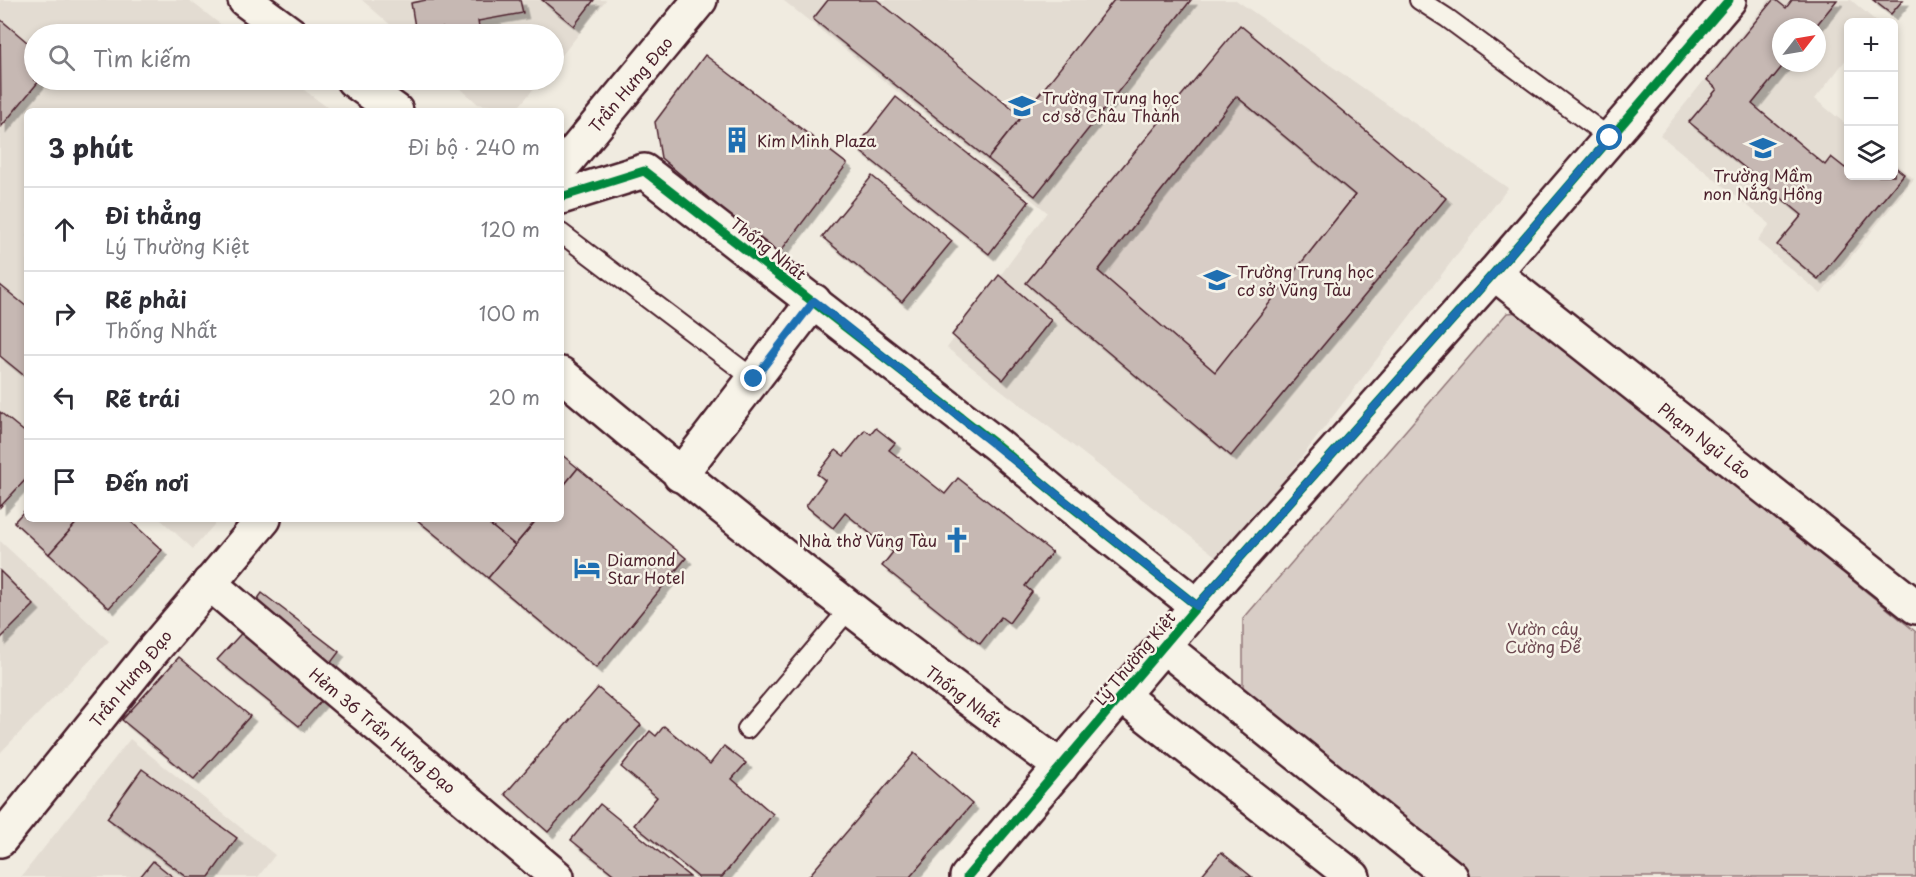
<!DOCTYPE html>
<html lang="vi">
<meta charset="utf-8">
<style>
body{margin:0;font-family:"Playpen Sans",sans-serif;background:#f7f7f7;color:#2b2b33}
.controls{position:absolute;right:18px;top:18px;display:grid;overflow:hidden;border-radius:9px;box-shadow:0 3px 9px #0003}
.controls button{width:54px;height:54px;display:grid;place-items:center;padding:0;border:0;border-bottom:2px solid #e1e1e2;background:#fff;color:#2b2b33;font:30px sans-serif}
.compass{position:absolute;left:1772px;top:18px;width:54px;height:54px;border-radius:50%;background:#fff;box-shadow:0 3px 9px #0003;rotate:59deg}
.stop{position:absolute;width:18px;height:18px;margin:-14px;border:4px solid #1f6fb2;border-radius:50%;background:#fff}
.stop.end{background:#1f6fb2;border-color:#fff;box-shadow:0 2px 6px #0008}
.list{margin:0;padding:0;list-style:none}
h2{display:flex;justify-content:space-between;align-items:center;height:78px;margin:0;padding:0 24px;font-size:26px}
h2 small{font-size:20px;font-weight:400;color:#7c7c81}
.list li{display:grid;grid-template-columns:39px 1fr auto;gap:18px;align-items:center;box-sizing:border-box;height:84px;padding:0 24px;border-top:2px solid #e1e1e2}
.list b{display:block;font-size:22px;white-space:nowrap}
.list p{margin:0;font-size:20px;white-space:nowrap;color:#7c7c81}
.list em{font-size:20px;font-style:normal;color:#7c7c81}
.icon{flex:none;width:33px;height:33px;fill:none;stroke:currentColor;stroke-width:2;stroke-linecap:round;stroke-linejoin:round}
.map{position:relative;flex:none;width:1916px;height:877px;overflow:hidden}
.search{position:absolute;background:#fff;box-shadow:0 3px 9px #0003;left:24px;top:24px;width:540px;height:66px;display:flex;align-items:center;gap:15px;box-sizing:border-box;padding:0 21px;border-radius:33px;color:#7c7c81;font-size:22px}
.panel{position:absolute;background:#fff;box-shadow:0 3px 9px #0003;left:24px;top:108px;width:540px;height:414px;border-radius:9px}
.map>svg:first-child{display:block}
.built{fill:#e3dcd2;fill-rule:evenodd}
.green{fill:#d8cdc6;stroke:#917678;stroke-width:1.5}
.building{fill:#c6b8b3;stroke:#4a1f2b;stroke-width:1.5;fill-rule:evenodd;filter:url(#shadow)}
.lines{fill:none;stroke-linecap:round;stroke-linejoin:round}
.lane-casing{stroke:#4a1f2b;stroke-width:22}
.street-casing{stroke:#4a1f2b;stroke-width:38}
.secondary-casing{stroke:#4a1f2b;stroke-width:38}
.lane{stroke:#f7f3e8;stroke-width:18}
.street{stroke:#f7f3e8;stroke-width:33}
.secondary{stroke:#f7f3e8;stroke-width:33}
.cycleway-casing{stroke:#f7f3e8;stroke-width:13}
.cycleway{stroke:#00873e;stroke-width:9}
.route{stroke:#1f6fb2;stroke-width:8}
.labels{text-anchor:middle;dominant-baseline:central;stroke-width:5;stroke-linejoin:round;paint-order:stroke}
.street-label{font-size:16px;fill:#4a1f2b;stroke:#f7f3e8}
.poi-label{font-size:16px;fill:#4a1f2b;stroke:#f7f3e8;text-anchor:start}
.park-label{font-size:16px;fill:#6e4a52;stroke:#f7f3e8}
</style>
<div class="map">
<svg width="1916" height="877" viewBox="0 0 1916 877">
<defs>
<filter id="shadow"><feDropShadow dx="5.5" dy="5.5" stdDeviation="0" flood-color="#0004"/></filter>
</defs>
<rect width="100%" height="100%" fill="#f0ebe0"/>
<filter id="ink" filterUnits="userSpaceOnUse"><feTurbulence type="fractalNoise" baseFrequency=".0167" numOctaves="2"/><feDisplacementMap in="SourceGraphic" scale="12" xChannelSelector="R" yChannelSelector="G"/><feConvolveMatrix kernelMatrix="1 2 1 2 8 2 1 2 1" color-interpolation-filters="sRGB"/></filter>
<g filter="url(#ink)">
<!-- built -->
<g class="built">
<path d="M 0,0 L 189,0 L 233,34 L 34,34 L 34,80 L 291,80 L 332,111 L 27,111 L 27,478 L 0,507 Z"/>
<path d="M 362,0 L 606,0 L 554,65 L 554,34 L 401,34 Z"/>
<path d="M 783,0 L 1236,0 L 1508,188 L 1222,561 L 947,348 L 1047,212 Z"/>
<path d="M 1769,0 L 1851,0 L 1877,22 L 1848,22 L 1848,57 L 1815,99 L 1848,126 L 1848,176 L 1894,176 L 1894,162 L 1914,179 L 1821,294 L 1757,241 L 1770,224 L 1660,135 ZM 1781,27 L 1817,27 L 1817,63 L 1781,63 Z"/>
<path d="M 451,80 L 541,80 L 516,110 L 478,104 Z"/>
<path d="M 160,519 L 219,519 L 193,549 Z"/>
<path d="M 0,541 L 109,641 L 0,753 Z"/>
<path d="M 130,739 L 275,855 L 258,877 L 21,877 Z"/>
</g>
<!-- green -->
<g class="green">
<path d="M 1236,96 L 1355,195 L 1215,372 L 1098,271 Z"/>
<path d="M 1521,312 L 1916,632 L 1916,877 L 1459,877 L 1243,700 L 1243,619 L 1507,313 Z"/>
</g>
<!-- building -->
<g class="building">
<path d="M 426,0 L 520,0 L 523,13 L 478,21 L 480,34 L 443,34 L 442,28 L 416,33 L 411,3 Z"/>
<path d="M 542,0 L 594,0 L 574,26 Z"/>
<path d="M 828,0 L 877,0 L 1022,116 L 988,159 L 813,19 Z"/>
<path d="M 1114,0 L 1191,0 L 1035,196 L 988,159 Z"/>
<path d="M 1773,0 L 1776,0 L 1786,8 L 1792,0 L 1837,0 L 1815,27 L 1781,27 L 1781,63 L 1785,63 L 1752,104 L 1825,165 L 1831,157 L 1845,168 L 1848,165 L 1848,176 L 1894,176 L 1894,166 L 1904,174 L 1818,279 L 1777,245 L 1802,215 L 1689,122 L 1717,89 L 1707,80 Z"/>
<path d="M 1873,0 L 1903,0 L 1891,14 Z"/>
<path d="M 0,19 L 34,48 L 34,80 L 40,80 L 1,127 Z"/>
<path d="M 1240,25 L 1446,198 L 1231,456 L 1026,283 ZM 1236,96 L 1355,195 L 1215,372 L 1098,271 Z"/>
<path d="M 705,55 L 847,164 L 777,256 L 661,158 L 655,122 Z"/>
<path d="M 896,97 L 1029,202 L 989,254 L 856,148 Z"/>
<path d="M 872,176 L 952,241 L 902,302 L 822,237 Z"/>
<path d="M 999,275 L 1051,320 L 1003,380 L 952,335 Z"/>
<path d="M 0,285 L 27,307 L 27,378 L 0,356 Z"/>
<path d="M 0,412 L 27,434 L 27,478 L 0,507 Z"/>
<path d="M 876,428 L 895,443 L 889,450 L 945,494 L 958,478 L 1052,552 L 1025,586 L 1032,592 L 1009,623 L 1001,617 L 980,644 L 882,566 L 893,552 L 845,513 L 833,528 L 806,506 L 825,480 L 817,474 L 836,450 L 844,456 L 865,430 L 871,434 Z"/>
<path d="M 561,454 L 578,468 L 561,489 Z"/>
<path d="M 578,468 L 686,558 L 596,668 L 488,578 L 537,519 L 561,519 L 561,489 Z"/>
<path d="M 27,508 L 27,519 L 80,519 L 49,554 L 14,522 Z"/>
<path d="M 80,519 L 128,519 L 162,550 L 109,608 L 49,554 Z"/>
<path d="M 416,519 L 483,519 L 515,545 L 488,578 Z"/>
<path d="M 483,519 L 537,519 L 515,545 Z"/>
<path d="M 0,571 L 34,605 L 0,639 Z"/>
<path d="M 262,593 L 339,652 L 320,677 L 243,619 Z"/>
<path d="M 247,627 L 329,692 L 299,726 L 217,660 Z"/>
<path d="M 179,657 L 250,716 L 194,779 L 122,720 Z"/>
<path d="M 598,688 L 641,725 L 548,832 L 505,794 Z"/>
<path d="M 664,726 L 710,764 L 724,746 L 746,763 L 732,779 L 773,814 L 722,877 L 698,877 L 634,825 L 657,797 L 621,767 L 650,731 L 656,736 Z"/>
<path d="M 914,753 L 972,804 L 910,877 L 808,877 Z"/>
<path d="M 142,769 L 237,838 L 209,877 L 187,877 L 107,818 Z"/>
<path d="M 600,804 L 690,877 L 617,877 L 571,840 Z"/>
<path d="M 1221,852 L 1252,877 L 1200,877 Z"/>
<path d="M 153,861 L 173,877 L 140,877 Z"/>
</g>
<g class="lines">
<!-- lane casing -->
<g class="lane-casing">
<g id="lane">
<path d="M 1419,0 L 1447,18 L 1610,138"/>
<path d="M 561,233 L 754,379"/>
<path d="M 747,729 L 850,608"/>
</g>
</g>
<!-- street casing -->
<g class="street-casing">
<g id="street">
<path d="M 245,0 L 291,34"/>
<path d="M 353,80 L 396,111"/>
<path d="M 561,197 L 644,171 L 997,445 L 1058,496 L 1197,606"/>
<path d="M 1494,273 L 1916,607"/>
<path d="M 561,374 C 723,511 890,642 1061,767"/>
<path d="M 680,475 L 814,301"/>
<path d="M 209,583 L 557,877"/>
<path d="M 967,877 L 1197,606 L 1494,273 L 1729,0"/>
</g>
</g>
<!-- secondary casing -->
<g class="secondary-casing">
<g id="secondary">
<path d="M 561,168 L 700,0"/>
<path d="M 1163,646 L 1451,877"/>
<path d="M 1122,696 L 1353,877"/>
<path d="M 0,840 L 150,654 L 264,519"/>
</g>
</g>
<!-- lane -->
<use href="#lane" class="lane"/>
<!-- street -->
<use href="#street" class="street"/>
<!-- secondary -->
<use href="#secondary" class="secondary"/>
<!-- cycleway casing -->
<g class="cycleway-casing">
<g id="cycleway">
<path d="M 561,197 L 644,171 L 997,445 L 1058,496 L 1197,606"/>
<path d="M 967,877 L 1197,606 L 1494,273 L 1729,0"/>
</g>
</g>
<!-- cycleway -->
<use href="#cycleway" class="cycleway"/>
</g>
</g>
<g class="lines" filter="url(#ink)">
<!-- route -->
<path class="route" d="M 754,379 L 814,301 L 1197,606 L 1494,273 L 1610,138"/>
</g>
<!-- icons -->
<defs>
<g id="school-bare" transform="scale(2.07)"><path d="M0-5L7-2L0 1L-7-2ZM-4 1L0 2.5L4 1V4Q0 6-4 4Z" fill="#1f6fb2" stroke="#f7f3e8" stroke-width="2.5" paint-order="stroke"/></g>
<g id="building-bare" transform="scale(2.07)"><path d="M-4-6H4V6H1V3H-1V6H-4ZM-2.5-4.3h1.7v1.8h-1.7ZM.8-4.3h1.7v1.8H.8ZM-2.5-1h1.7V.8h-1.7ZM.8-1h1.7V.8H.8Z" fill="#1f6fb2" stroke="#f7f3e8" stroke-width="2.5" paint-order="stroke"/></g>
<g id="church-bare" transform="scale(2.07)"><path d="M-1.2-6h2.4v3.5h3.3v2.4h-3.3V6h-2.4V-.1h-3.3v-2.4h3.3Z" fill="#1f6fb2" stroke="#f7f3e8" stroke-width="2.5" paint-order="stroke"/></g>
<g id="hotel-bare" transform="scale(2.07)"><path d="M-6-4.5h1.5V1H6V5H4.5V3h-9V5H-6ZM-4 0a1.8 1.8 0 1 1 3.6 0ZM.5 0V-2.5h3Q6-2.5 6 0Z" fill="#1f6fb2" stroke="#f7f3e8" stroke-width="2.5" paint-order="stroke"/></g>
</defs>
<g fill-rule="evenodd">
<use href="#school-bare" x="1022" y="106"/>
<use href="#building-bare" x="737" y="140"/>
<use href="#school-bare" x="1763" y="148"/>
<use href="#school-bare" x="1217" y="280"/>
<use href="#church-bare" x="957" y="540"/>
<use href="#hotel-bare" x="587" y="568"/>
</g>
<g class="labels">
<!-- street labels -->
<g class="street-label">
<text transform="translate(630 84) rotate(-50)">Trần Hưng Đạo</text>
<text transform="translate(769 248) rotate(38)">Thống Nhất</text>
<text transform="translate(1705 440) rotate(38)">Phạm Ngũ Lão</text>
<text transform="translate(1134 658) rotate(-50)">Lý Thường Kiệt</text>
<text transform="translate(130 678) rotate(-51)">Trần Hưng Đạo</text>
<text transform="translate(964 696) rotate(37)">Thống Nhất</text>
<text transform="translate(383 730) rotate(40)">Hẻm 36 Trần Hưng Đạo</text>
</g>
<!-- poi labels -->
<g class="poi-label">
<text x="1042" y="97">Trường Trung học<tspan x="1042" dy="18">cơ sở Châu Thành</tspan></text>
<text x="757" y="140">Kim Minh Plaza</text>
<text x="1763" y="175" text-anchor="middle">Trường Mầm<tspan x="1763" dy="18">non Nắng Hồng</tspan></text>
<text x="1237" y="271">Trường Trung học<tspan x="1237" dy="18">cơ sở Vũng Tàu</tspan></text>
<text x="937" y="540" text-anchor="end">Nhà thờ Vũng Tàu</text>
<text x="607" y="559">Diamond<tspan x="607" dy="18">Star Hotel</tspan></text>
</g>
<!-- park labels -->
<g class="park-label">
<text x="1543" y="628">Vườn cây<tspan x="1543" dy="18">Cường Để</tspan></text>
</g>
</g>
</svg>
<div class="controls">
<button>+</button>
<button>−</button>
<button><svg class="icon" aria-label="layers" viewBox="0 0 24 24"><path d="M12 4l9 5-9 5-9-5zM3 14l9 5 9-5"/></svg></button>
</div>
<svg class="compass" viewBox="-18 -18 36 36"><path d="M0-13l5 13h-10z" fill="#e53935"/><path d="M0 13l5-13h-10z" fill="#7c7c81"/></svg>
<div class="stop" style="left:1610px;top:138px"></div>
<div class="stop end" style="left:754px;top:379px"></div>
<div class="search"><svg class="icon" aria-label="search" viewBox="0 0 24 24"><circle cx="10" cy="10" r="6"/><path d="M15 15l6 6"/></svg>Tìm kiếm</div>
<section class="panel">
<h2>3 phút<small>Đi bộ · 240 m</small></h2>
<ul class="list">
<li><svg class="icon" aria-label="ahead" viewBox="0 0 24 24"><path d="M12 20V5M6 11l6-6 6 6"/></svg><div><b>Đi thẳng</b><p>Lý Thường Kiệt</p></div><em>120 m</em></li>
<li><svg class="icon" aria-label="right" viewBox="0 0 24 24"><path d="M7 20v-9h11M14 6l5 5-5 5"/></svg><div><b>Rẽ phải</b><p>Thống Nhất</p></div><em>100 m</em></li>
<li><svg class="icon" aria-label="left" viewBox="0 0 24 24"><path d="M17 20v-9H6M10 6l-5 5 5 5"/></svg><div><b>Rẽ trái</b></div><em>20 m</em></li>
<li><svg class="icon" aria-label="arrive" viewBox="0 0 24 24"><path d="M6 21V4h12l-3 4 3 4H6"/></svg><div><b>Đến nơi</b></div></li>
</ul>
</section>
</div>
